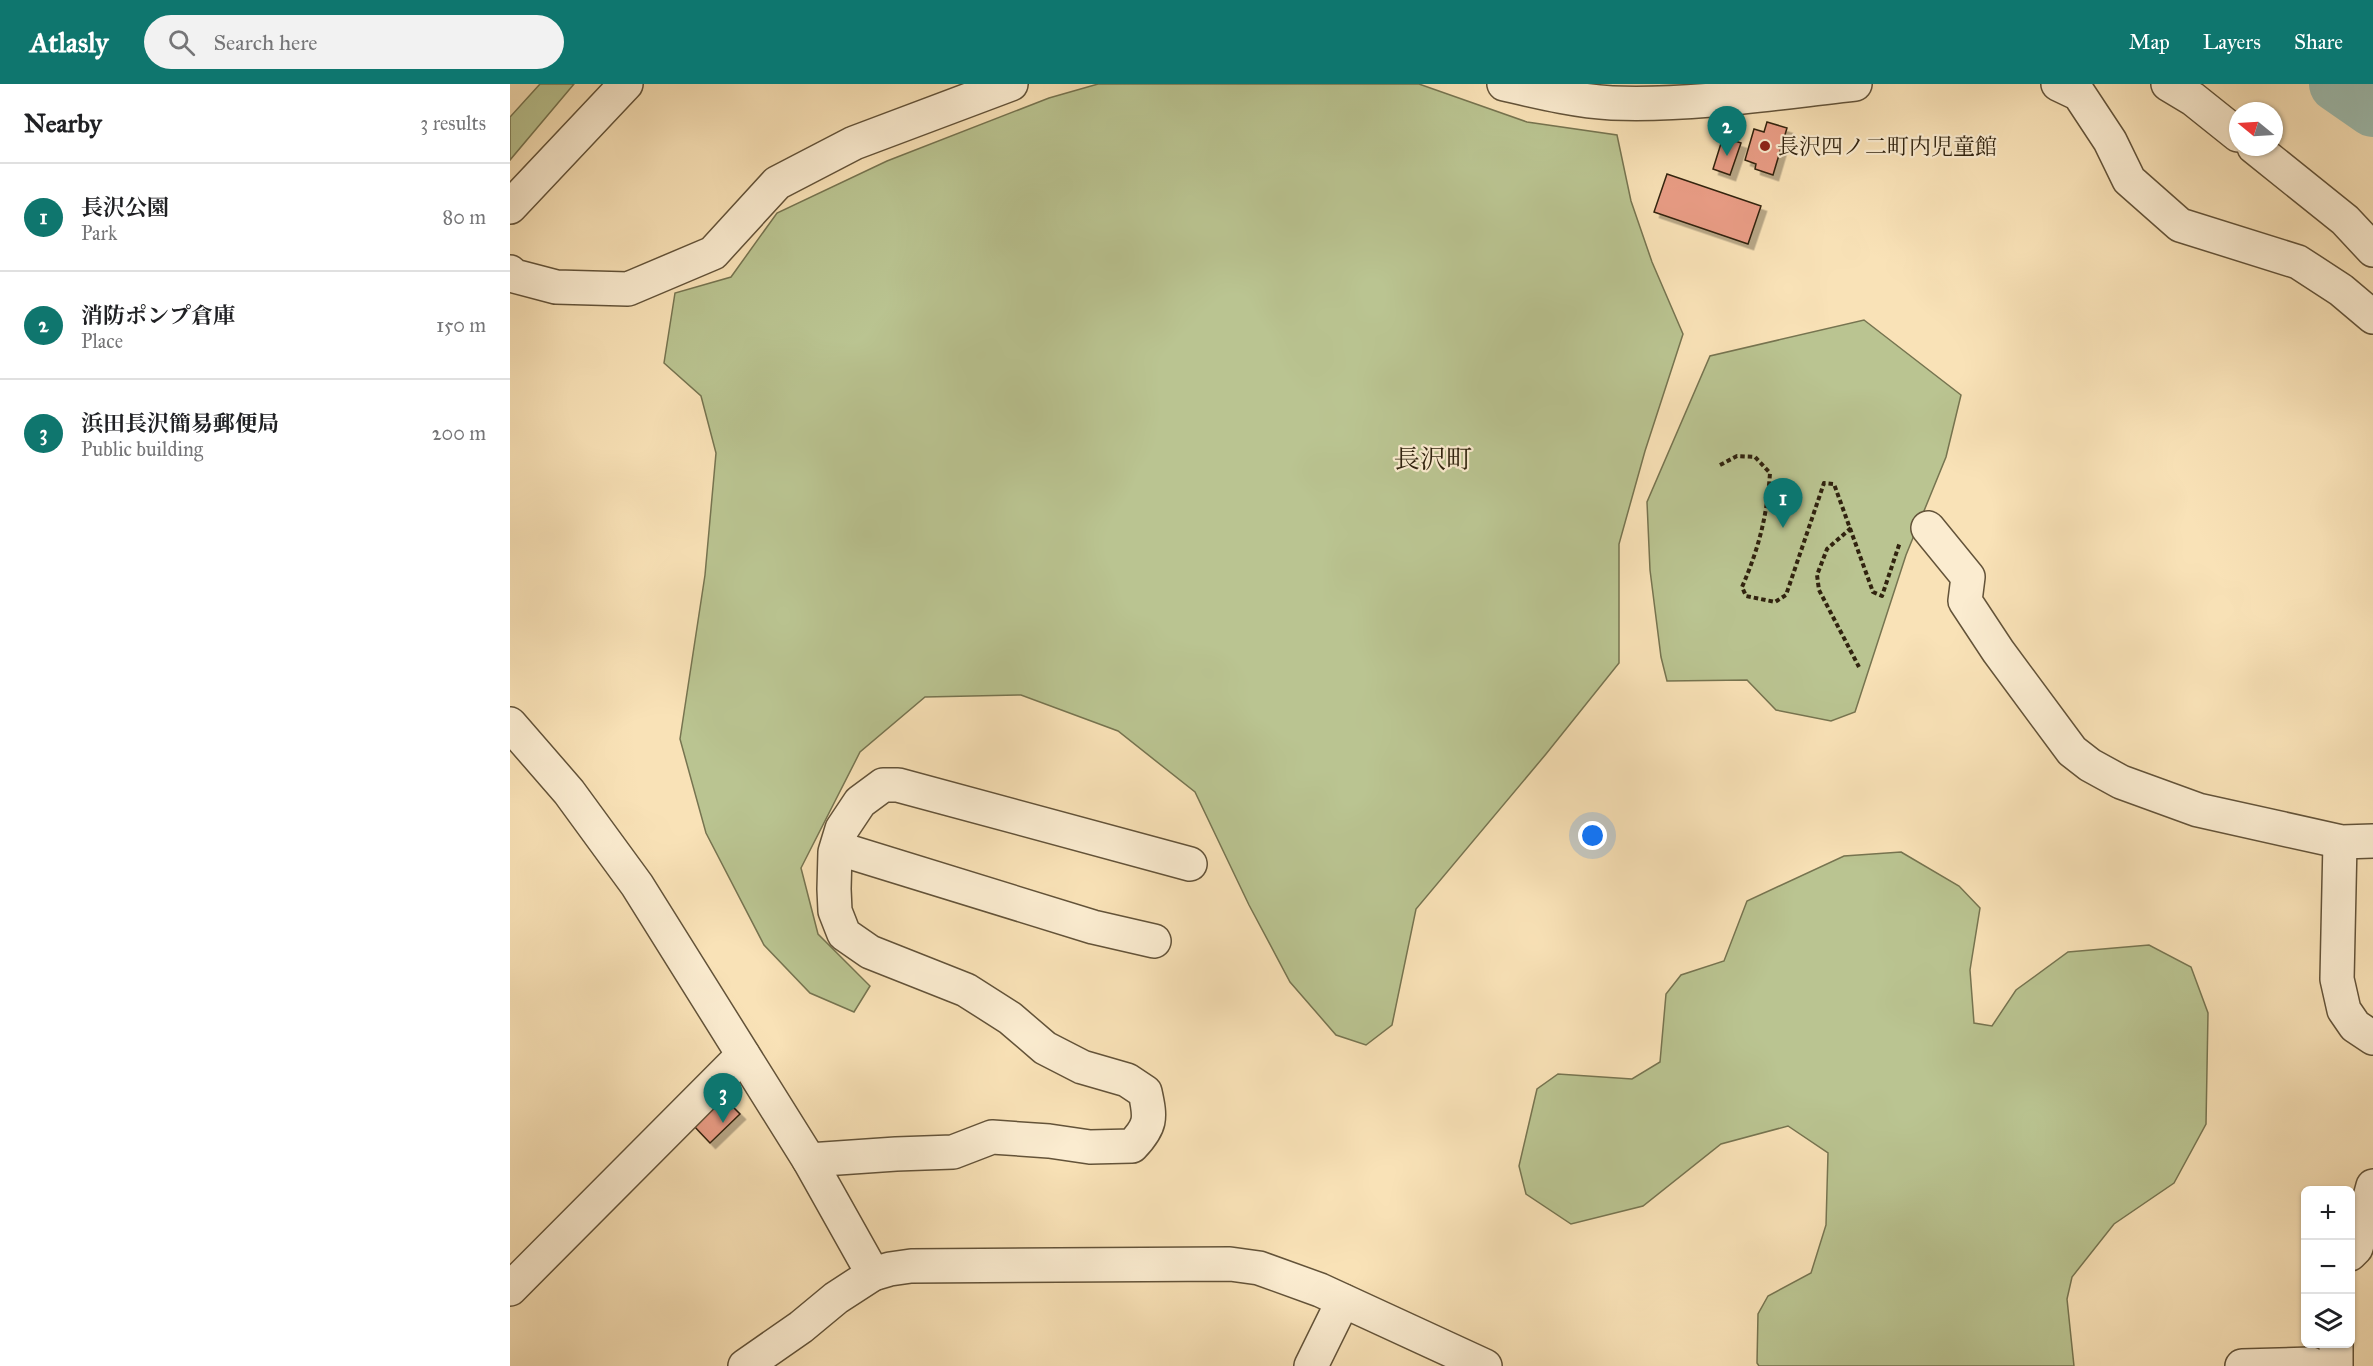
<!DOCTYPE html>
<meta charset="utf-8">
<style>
body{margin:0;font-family:"IM FELL Great Primer","Noto Serif JP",serif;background:#f2f2f2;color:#202124}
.controls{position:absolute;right:18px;bottom:18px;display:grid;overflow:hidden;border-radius:9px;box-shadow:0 2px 4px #0004}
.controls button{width:54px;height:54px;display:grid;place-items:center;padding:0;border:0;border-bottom:2px solid #e0e0e0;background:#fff;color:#202124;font:30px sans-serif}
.compass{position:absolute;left:1719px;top:18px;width:54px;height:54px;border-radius:50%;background:#fff;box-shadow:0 2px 4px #0004;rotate:288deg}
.you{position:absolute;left:1083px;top:752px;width:21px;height:21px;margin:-15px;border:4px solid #fff;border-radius:50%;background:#1a73e8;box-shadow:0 0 0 9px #1a73e833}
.badge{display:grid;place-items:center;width:39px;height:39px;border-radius:50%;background:#0f766e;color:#fff;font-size:20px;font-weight:700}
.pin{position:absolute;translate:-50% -50px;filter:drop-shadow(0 2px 3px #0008)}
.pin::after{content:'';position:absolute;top:32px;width:21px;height:18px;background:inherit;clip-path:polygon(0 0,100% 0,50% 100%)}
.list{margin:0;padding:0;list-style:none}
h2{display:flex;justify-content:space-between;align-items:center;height:78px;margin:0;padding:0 24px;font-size:26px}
h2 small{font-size:20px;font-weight:400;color:#757577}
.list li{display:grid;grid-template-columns:39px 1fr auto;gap:18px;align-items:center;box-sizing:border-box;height:108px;padding:0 24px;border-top:2px solid #e0e0e0}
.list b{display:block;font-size:22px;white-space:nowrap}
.list p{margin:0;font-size:20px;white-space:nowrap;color:#757577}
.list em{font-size:20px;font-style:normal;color:#757577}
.icon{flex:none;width:33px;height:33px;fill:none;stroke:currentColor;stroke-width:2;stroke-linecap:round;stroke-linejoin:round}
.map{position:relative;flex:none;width:1863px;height:1282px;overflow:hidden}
header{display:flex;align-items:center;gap:36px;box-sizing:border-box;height:84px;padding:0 30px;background:#0f766e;color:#fff}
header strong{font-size:28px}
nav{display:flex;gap:33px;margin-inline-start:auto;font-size:21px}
.search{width:420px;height:54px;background:#f2f2f2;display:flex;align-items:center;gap:15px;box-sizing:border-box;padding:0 21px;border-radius:33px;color:#757577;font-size:22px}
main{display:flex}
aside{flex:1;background:#fff}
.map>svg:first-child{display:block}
.green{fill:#bac491;stroke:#767450;stroke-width:1.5}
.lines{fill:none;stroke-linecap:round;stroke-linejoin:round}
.river{stroke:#9ebdb0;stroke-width:56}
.building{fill:#ea9d86;stroke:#31230f;stroke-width:1.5;filter:url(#shadow)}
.minor-casing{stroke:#635339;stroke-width:36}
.path{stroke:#31230f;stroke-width:4;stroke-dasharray:4.5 3;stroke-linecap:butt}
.minor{stroke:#fbecd0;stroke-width:33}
.poi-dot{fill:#8f2418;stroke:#fbecd0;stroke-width:2}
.labels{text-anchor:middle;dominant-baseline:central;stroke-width:4.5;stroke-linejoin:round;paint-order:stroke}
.poi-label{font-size:22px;fill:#31230f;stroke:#fbecd0;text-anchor:start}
.quarter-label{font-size:26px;fill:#31230f;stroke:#fbecd0}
</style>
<header>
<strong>Atlasly</strong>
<div class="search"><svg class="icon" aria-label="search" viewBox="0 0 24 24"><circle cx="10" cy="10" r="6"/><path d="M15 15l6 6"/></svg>Search here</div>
<nav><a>Map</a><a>Layers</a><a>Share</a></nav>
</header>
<main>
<aside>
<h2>Nearby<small>3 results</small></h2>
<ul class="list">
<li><span class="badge">1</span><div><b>長沢公園</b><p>Park</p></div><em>80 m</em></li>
<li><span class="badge">2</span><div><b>消防ポンプ倉庫</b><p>Place</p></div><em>150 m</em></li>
<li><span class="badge">3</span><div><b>浜田長沢簡易郵便局</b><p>Public building</p></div><em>200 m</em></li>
</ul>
</aside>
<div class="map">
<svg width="1863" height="1282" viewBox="0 0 1863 1282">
<defs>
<filter id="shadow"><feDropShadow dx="5.5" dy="5.5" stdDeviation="0" flood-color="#0004"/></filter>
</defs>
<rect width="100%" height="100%" fill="#f9e2b7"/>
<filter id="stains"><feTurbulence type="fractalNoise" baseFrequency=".00333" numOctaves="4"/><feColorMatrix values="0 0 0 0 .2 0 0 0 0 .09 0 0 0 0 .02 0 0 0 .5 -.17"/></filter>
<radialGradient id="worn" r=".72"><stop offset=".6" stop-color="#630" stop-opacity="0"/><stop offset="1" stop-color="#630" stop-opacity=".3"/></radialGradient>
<!-- green -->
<g class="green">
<path d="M 30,0 L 64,0 L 0,76 L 0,33 Z"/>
<path d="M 588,0 L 909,0 L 1017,38 L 1107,51 L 1121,117 L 1142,178 L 1173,250 L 1135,367 L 1109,460 L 1109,579 L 1036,670 L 906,825 L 882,941 L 856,961 L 826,951 L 780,898 L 739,821 L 685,708 L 608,647 L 511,611 L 415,613 L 350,668 L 291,784 L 308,850 L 360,902 L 344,928 L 300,909 L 254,861 L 196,749 L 170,655 L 195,491 L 206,369 L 191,312 L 154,279 L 165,209 L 221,193 L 267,129 L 377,77 L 539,14 Z"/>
<path d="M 1354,236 L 1451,311 L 1436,373 L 1396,471 L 1345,628 L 1321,637 L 1266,626 L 1237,596 L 1157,597 L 1151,573 L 1140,486 L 1137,418 L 1200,272 Z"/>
<path d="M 1391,768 L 1449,802 L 1470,824 L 1460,886 L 1464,939 L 1482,942 L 1506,906 L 1558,868 L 1639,861 L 1681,883 L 1698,929 L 1696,1040 L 1664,1099 L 1604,1140 L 1562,1193 L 1557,1215 L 1564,1282 L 1249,1282 L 1247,1279 L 1248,1230 L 1258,1212 L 1301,1189 L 1316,1141 L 1318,1069 L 1278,1042 L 1211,1060 L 1133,1122 L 1061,1140 L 1016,1110 L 1009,1082 L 1027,1005 L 1048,990 L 1122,995 L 1150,978 L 1156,910 L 1171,891 L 1214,877 L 1237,817 L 1334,772 Z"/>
</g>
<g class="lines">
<!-- river -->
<path class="river" d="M 1827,0 L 1863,25"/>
</g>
<!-- building -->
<g class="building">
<path d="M 1257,38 L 1277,44 L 1263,91 L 1245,85 L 1246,80 L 1235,76 L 1244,45 L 1254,48 Z"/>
<path d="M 1213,53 L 1231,59 L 1220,91 L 1203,85 Z"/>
<path d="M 1157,90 L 1251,122 L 1238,160 L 1144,128 Z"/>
<path d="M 213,1013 L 230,1030 L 200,1059 L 183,1041 Z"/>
</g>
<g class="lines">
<!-- minor casing -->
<g class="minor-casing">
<g id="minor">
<path d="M 994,0 C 1029,8 1066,17 1102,19 C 1184,22 1265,9 1345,0"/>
<path d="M 1548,0 L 1569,10 L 1600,57 L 1619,96 L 1670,141 L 1788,178 L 1831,206 L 1863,233"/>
<path d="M 1658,0 L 1683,15 L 1728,51"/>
<path d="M 1744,63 L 1835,136 L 1863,166"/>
<path d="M 0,123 L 116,0"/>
<path d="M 0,188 L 4,192 L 46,203 L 118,205 L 203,169 L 267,99 L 344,59 L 501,0"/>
<path d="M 1418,444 L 1458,493 L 1455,517 L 1488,567 L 1562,667 L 1580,681 L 1611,698 L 1688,726 L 1832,758 L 1863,757"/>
<path d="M 0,640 L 59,708 L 127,801 L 299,1076 L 363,1190"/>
<path d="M 1830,758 L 1827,895 L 1834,926 L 1845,942 L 1863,954"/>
<path d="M 327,764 L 583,843 L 644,857"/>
<path d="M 299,1076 L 386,1070 L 443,1068 L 482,1053 L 539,1057 L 580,1063 L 622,1062 C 641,1042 641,1035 635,1008 L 617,996 L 572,983 L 535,964 L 500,934 L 456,906 L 360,868 L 334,850 L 325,827 L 324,805 L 325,768 L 332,745 L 350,718 L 373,701 L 388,701 L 680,780"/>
<path d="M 1840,1170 L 1846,1164 L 1863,1102"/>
<path d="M 0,1205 L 233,971"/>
<path d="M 235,1282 L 291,1243 L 326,1214 L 363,1190 L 380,1185 L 401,1182 L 720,1180 L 749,1184 L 810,1206 L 975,1282"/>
<path d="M 801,1282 L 833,1217"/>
<path d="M 1732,1282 L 1801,1280 L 1803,1282"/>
<path d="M 1826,1282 L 1826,1260"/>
</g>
</g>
<!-- path -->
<g class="path">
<path d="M 1210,381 L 1227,372 L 1245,373 L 1260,389 C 1257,432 1249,464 1232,503 L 1236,512 L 1265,518 L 1276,511 L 1314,399 L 1324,400 L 1363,508 L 1372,512 L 1390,458"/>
<path d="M 1341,444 L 1317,465 L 1307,491 L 1309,506 L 1349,583"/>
</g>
<!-- minor -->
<use href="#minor" class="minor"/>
</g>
<!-- markers -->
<circle class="poi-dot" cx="1255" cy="62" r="6"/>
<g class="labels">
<!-- poi labels -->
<g class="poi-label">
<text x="1267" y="62">長沢四ノ二町内児童館</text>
</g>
<!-- quarter labels -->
<g class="quarter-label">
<text x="923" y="375">長沢町</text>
</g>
</g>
<rect width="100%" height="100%" filter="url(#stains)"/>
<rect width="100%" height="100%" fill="url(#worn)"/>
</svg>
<div class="controls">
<button>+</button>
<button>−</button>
<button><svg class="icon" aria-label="layers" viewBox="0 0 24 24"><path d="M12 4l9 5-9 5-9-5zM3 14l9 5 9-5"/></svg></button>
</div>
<svg class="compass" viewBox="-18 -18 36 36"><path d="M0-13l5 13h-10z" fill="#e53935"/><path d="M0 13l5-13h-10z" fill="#757577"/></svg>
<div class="you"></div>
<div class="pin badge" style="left:1273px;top:444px">1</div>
<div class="pin badge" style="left:1217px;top:72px">2</div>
<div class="pin badge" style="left:213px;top:1039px">3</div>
</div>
</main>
